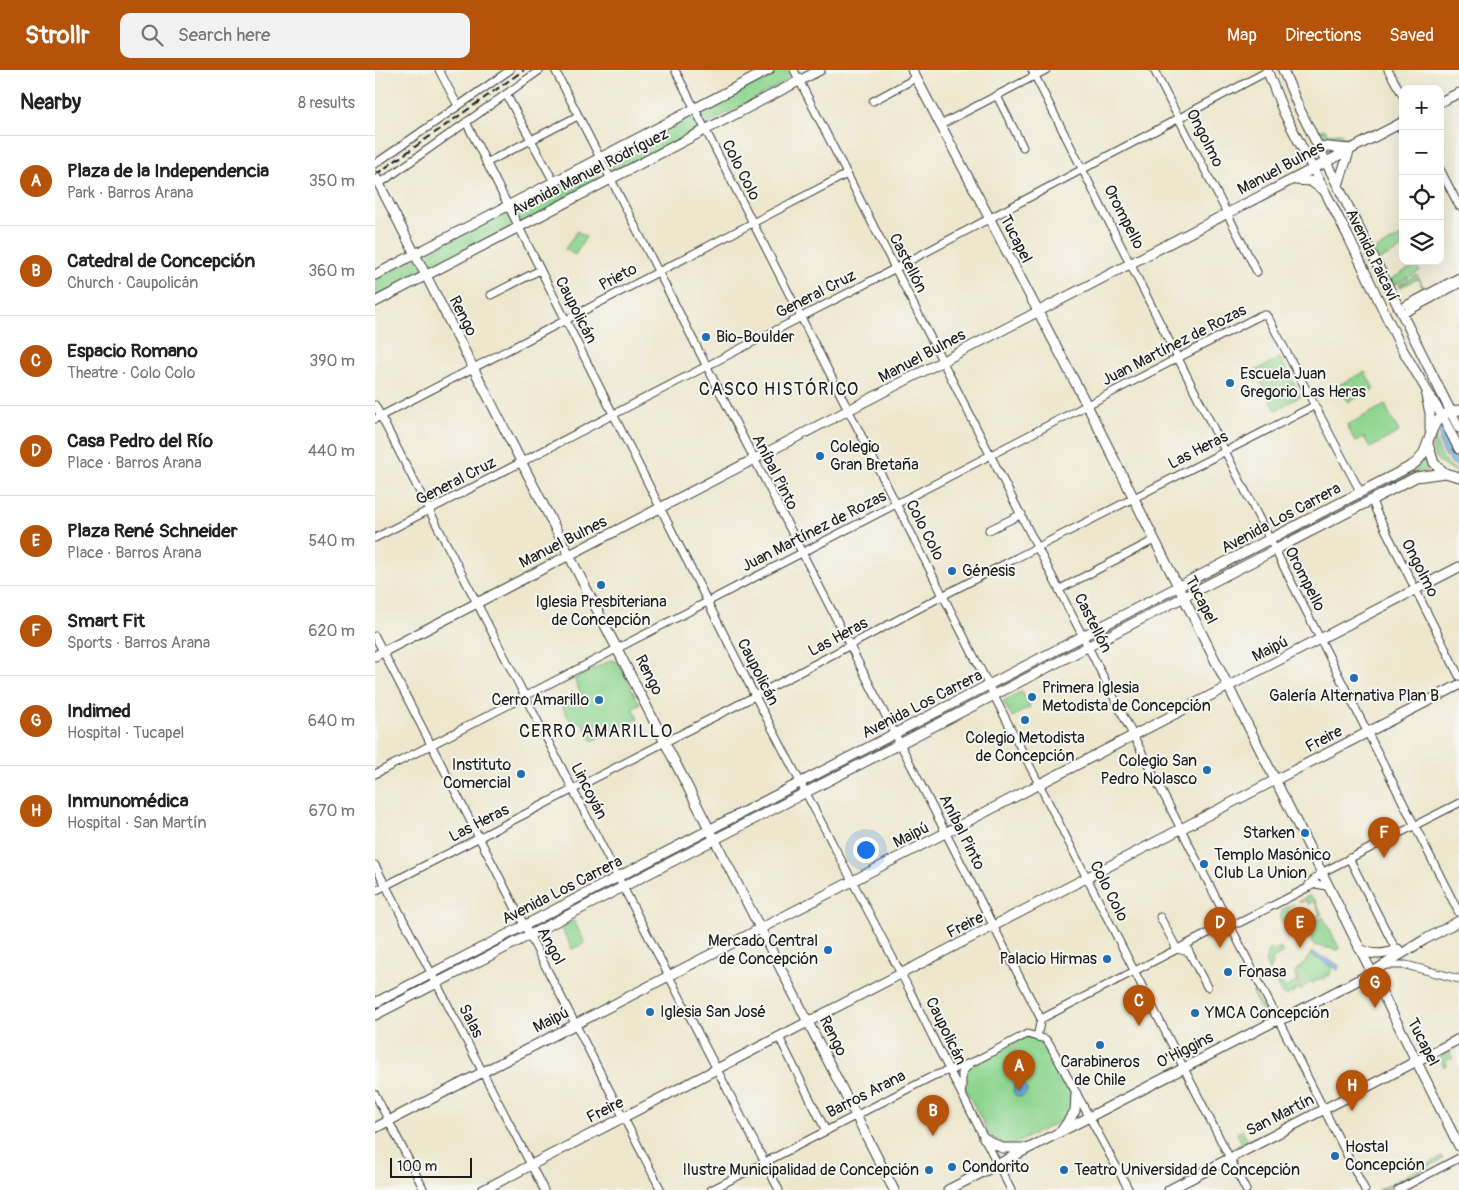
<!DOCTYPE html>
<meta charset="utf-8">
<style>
body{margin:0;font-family:Pangolin,sans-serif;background:#f2f2f2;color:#222}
.controls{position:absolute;right:15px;top:15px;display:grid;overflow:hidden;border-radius:10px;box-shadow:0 5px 20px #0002}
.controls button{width:45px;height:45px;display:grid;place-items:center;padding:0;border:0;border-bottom:1px solid #e0e0e0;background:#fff;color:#222;font:25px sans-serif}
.scale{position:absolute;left:15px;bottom:12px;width:82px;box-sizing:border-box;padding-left:5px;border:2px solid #1c1c1c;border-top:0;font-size:14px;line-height:18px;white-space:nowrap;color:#1c1c1c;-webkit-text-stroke:4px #f6f6f2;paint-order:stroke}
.you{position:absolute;left:490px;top:779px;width:18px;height:18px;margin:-12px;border:4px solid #fff;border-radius:50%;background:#1a73e8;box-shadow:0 0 0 8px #1a73e833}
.badge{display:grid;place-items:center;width:32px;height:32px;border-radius:50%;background:#b45309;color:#fff;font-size:16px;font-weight:700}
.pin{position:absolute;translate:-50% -41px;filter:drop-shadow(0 1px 2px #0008)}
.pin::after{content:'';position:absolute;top:26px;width:18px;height:15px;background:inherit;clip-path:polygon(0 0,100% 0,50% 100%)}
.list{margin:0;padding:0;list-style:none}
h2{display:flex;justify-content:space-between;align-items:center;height:65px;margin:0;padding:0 20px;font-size:21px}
h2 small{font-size:16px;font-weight:400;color:#767676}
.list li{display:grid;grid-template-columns:32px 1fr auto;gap:15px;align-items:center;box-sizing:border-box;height:90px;padding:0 20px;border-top:1px solid #e0e0e0}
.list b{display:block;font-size:19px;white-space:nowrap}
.list p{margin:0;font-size:16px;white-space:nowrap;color:#767676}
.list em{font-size:16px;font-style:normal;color:#767676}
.icon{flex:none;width:28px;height:28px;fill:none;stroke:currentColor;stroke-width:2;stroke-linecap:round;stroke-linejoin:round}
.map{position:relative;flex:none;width:1084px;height:1120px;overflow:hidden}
header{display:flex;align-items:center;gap:30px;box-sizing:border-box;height:70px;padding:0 25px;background:#b45309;color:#fff}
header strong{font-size:24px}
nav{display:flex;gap:28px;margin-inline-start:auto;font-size:18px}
.search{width:350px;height:45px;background:#f2f2f2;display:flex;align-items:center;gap:12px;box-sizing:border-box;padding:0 18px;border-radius:10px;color:#767676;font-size:19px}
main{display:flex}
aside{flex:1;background:#fff}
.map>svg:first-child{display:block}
.green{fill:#8ed58f;stroke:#557856}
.water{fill:#6aa8dd;stroke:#43627c}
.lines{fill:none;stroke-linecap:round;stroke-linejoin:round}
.minor-casing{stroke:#3c3a37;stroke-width:9}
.major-casing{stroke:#3c3a37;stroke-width:11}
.minor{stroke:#fff;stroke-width:7}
.major{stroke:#fff;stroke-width:9}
.rail{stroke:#1c1c1c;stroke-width:2;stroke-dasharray:8 4;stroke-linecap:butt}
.poi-dot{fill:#1f6fb2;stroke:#f6f6f2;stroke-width:2}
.labels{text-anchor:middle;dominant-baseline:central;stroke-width:4;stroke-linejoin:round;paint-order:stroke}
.street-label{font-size:16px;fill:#1c1c1c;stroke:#f6f6f2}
.poi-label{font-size:16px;fill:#1c1c1c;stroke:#f6f6f2;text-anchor:start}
.neighbourhood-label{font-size:18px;letter-spacing:1px;fill:#1c1c1c;stroke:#f6f6f2}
</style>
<header>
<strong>Strollr</strong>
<div class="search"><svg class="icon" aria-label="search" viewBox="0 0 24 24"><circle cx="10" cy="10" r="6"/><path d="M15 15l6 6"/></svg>Search here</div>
<nav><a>Map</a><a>Directions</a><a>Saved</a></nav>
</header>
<main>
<aside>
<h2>Nearby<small>8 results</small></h2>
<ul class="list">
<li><span class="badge">A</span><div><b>Plaza de la Independencia</b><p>Park · Barros Arana</p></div><em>350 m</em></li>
<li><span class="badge">B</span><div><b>Catedral de Concepción</b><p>Church · Caupolicán</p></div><em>360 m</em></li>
<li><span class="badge">C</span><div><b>Espacio Romano</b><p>Theatre · Colo Colo</p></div><em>390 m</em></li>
<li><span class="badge">D</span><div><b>Casa Pedro del Río</b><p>Place · Barros Arana</p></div><em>440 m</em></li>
<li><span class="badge">E</span><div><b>Plaza René Schneider</b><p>Place · Barros Arana</p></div><em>540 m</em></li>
<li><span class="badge">F</span><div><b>Smart Fit</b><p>Sports · Barros Arana</p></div><em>620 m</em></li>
<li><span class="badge">G</span><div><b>Indimed</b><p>Hospital · Tucapel</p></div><em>640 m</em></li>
<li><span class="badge">H</span><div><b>Inmunomédica</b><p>Hospital · San Martín</p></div><em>670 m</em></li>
</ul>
</aside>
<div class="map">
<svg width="1084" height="1120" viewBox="0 0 1084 1120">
<rect width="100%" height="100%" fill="#f6f6f2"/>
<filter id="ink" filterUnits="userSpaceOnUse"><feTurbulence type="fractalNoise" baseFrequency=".02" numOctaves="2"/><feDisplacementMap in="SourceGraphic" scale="10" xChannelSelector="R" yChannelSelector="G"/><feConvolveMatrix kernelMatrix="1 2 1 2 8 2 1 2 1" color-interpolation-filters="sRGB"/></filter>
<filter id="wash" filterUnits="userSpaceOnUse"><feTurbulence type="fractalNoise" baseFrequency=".0096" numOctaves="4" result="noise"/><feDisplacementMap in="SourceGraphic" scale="20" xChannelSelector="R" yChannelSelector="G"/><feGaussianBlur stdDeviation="1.12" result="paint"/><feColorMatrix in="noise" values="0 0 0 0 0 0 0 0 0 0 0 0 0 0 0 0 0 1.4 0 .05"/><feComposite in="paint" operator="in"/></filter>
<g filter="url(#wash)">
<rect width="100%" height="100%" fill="#eee7cd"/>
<!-- green -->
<g class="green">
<path d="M 402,0 L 411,0 L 416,9 L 240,104 L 232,87 Z"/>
<path d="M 949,59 L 954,64 L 965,63 L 972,69 L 949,69 L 943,62 Z"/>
<path d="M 219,96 L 227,112 L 0,227 L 0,210 Z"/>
<path d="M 202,161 L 211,167 L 200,185 L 190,179 Z"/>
<path d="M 1028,165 L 1028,178 L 1004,190 L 999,180 Z"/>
<path d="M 1041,195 L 1045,201 L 1019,215 L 1016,209 Z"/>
<path d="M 1042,205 L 1051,221 L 1050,223 L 1043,209 L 1025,217 L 1024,215 Z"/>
<path d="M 905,288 L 926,326 L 901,340 L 880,301 Z"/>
<path d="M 990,302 L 999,319 L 973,332 L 964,315 Z"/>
<path d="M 1010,335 L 1024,362 L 995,378 L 989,367 L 980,372 L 972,355 Z"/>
<path d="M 1061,359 C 1060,378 1066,391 1083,402 C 1059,394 1053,382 1061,359 Z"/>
<path d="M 1051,387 L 1057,398 L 1040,403 L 901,474 L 1038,400 Z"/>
<path d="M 701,576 L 702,578 L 628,617 L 625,615 Z"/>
<path d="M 236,590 L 243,592 L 265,635 L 258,638 L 263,649 L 217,671 L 207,652 L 198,656 L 186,634 L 206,624 L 199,609 Z"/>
<path d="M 647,621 L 655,637 L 637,647 L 628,631 Z"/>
<path d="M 612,623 L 527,669 L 528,665 Z"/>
<path d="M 513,674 L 515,675 L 434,716 L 435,714 Z"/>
<path d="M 934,826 L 939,829 L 947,844 L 935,851 L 945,844 L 939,831 L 933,834 L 931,830 L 925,833 L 924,831 Z"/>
<path d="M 919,834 L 913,839 L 915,843 L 910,846 L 915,859 L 904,849 L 908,839 Z"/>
<path d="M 948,847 L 964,878 L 963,880 L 938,875 L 936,853 Z"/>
<path d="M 199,851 L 210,873 L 197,879 L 186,857 Z"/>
<path d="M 906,879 L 908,883 L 896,890 L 898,895 L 894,897 L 896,904 L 890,892 L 894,880 Z"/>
<path d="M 935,884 L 957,897 L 954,907 L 950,905 L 949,909 L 945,908 L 944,911 L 940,910 L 939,913 L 935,912 L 930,917 L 921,900 L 928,895 Z"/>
<path d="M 919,901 L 928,919 L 919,920 L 918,924 L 914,923 L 913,926 L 907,924 L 898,908 L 903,915 L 907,913 L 910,918 L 922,912 Z"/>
<path d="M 881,921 L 880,925 L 891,942 L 877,951 L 888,944 L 877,923 Z"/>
<path d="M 650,967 L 670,971 L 698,1024 L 699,1038 L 690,1049 L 633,1077 L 616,1068 L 589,1016 L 591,998 Z"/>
<path d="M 1074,981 L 1078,988 L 1071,989 L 1072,994 L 1069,997 L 1064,986 Z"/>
<path d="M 867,1060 L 873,1070 L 892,1062 L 857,1080 L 867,1073 L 862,1063 Z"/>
<path d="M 1067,1087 L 1068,1089 L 1009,1120 L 1003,1120 Z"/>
</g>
<!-- water -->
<g class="water">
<path d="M 1066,354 L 1084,389 L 1084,398 C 1067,389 1061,372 1066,354 Z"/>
<path d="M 937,882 L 964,895 L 963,900 L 936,885 Z"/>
<circle cx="645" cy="1020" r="7"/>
</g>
</g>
<g filter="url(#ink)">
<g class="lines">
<!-- minor casing -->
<g class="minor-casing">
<g id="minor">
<path d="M 64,0 L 83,36"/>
<path d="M 180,0 L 666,949"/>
<path d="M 300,0 L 871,1120"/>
<path d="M 419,0 L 990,1120"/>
<path d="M 657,0 L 1084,843"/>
<path d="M 779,0 L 882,202"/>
<path d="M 1013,0 L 1028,26"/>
<path d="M 131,24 L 179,112"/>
<path d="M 622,26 L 648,77"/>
<path d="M 498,31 L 541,8"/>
<path d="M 91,52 L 380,626 L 534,919 L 564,980 L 636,1120"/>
<path d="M 565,55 L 671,0"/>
<path d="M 111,93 L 203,46"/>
<path d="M 0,94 L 135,0"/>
<path d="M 1065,99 L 1084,136"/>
<path d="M 4,114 L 165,0"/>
<path d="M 116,225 L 165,200"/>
<path d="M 1031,235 L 1084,207"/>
<path d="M 1028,244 L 1084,214"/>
<path d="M 0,335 L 404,1120"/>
<path d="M 0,349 L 472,104"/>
<path d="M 997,430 L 1001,441 L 1084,606"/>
<path d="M 614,460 L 647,444"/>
<path d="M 0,468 L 521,198 L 893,1"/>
<path d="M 685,519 L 779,470"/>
<path d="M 0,566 L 286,1120"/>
<path d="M 0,704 L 886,245 L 891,245 L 894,249 L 986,423"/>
<path d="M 974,788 L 1021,880"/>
<path d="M 0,795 L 169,1120"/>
<path d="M 934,814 L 946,803 L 1084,733"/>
<path d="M 0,821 L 380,626 L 571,524 L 939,336"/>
<path d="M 785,847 L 802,879 L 814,882"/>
<path d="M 813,880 L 832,917"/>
<path d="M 1009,895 L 1031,895 L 1084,909"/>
<path d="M 666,949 L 853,853 L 864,853 L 940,814 L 952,816"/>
<path d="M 404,967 L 451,1061"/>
<path d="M 662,967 L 666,949"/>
<path d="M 587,1019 L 587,1003 L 595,993"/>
<path d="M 0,1024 L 49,1120"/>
<path d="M 336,1120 L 558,1006 L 598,992 L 652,964 L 670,969 L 674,973 L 754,1120"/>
<path d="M 1023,1120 L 1084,1088"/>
</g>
</g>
<!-- major casing -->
<g class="major-casing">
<g id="major">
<path d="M 537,0 L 714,339 L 1084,1076"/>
<path d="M 892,0 L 909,43 L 973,166 L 1026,277 L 1067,346 L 1084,379"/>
<path d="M 908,0 L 924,38 L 1084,358"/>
<path d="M 1065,32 L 1084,23"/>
<path d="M 943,76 L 975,79"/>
<path d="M 0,106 L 519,1120"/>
<path d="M 920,110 L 935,111 L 947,119"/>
<path d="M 963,115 L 975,79"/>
<path d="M 0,205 L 394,0"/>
<path d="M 0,232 L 445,0"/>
<path d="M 1051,326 L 1055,343 L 1055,360"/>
<path d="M 1053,374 L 1059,393 L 1070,403"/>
<path d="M 0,586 L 1028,52"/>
<path d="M 984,878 C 996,886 1010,885 1023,879"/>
<path d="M 0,933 L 1036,396 C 1062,381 1046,345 1084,340"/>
<path d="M 0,945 L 1041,407 L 1070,403 L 1084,407"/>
<path d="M 0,1058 L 1084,497"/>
<path d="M 687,1060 L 700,1041 L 701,1024"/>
<path d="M 609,1068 L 627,1078 L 649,1078"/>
<path d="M 108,1120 L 1084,615"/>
<path d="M 573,1120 L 898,952 L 912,947 L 991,906 L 1049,870 L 1084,851"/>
<path d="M 794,1120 L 1084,969"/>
</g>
</g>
<!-- minor -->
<use href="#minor" class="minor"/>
<!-- major -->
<use href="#major" class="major"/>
<!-- rail -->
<path class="rail" d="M 0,105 L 149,0"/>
</g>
</g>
<!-- markers -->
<g class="poi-dot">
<circle cx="331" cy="267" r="5"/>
<circle cx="855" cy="313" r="5"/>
<circle cx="445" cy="386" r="5"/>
<circle cx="577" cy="501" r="5"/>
<circle cx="226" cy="515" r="5"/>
<circle cx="979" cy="608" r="5"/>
<circle cx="657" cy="627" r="5"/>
<circle cx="224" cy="630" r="5"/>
<circle cx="650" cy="650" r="5"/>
<circle cx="832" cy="700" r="5"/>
<circle cx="146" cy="704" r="5"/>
<circle cx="930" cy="763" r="5"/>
<circle cx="829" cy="794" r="5"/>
<circle cx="453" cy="880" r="5"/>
<circle cx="732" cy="889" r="5"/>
<circle cx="853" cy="902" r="5"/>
<circle cx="275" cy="942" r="5"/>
<circle cx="820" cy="943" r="5"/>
<circle cx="725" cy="975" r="5"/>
<circle cx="960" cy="1086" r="5"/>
<circle cx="577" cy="1097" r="5"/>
<circle cx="554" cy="1100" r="5"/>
<circle cx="689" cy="1100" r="5"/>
</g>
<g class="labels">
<!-- street labels -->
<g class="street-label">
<text transform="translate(830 68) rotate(63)">Ongolmo</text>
<text transform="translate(906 98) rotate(-28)">Manuel Bulnes</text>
<text transform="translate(366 100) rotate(63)">Colo Colo</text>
<text transform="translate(215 102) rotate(-27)">Avenida Manuel Rodríguez</text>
<text transform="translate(749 147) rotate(63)">Orompello</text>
<text transform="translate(641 169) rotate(63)">Tucapel</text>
<text transform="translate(997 185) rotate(64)">Avenida Paicaví</text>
<text transform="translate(533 193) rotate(63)">Castellón</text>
<text transform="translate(243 207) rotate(-28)">Prieto</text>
<text transform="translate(441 224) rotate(-27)">General Cruz</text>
<text transform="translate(201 240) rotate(63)">Caupolicán</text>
<text transform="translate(88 246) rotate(63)">Rengo</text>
<text transform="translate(799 275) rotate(-27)">Juan Martínez de Rozas</text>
<text transform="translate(547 286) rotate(-28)">Manuel Bulnes</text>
<text transform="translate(823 380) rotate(-27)">Las Heras</text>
<text transform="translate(400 402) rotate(63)">Aníbal Pinto</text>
<text transform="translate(81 411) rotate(-27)">General Cruz</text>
<text transform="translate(906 448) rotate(-28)">Avenida Los Carrera</text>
<text transform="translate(550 460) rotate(63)">Colo Colo</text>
<text transform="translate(439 461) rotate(-27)">Juan Martínez de Rozas</text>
<text transform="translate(188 472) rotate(-27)">Manuel Bulnes</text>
<text transform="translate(1045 498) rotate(63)">Ongolmo</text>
<text transform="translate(930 509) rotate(63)">Orompello</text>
<text transform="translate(826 530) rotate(63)">Tucapel</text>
<text transform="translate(718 553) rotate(63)">Castellón</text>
<text transform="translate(463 567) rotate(-28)">Las Heras</text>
<text transform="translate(895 579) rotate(-27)">Maipú</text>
<text transform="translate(383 602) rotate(63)">Caupolicán</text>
<text transform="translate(274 605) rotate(63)">Rengo</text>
<text transform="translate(547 634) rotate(-27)">Avenida Los Carrera</text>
<text transform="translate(949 669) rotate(-28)">Freire</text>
<text transform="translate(214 721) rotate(63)">Lincoyán</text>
<text transform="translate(104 753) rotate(-27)">Las Heras</text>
<text transform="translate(587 762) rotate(63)">Aníbal Pinto</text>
<text transform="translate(536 765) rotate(-27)">Maipú</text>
<text transform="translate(187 820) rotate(-27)">Avenida Los Carrera</text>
<text transform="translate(734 821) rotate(63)">Colo Colo</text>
<text transform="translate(590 855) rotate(-27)">Freire</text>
<text transform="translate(176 876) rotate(62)">Angol</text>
<text transform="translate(176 950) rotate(-27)">Maipú</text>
<text transform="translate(96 951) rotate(63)">Salas</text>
<text transform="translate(571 961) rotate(64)">Caupolicán</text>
<text transform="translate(458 966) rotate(63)">Rengo</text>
<text transform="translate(1048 972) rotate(63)">Tucapel</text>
<text transform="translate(810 980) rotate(-27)">O'Higgins</text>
<text transform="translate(491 1024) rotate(-27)">Barros Arana</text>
<text transform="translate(230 1040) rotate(-27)">Freire</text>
<text transform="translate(905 1045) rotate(-27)">San Martín</text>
</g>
<!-- poi labels -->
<g class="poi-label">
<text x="341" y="267">Bio-Boulder</text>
<text x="865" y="304">Escuela Juan<tspan x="865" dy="18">Gregorio Las Heras</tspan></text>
<text x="455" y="377">Colegio<tspan x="455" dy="18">Gran Bretaña</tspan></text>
<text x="587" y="501">Génesis</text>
<text x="226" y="532" text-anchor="middle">Iglesia Presbiteriana<tspan x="226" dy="18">de Concepción</tspan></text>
<text x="667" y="618">Primera Iglesia<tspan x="667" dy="18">Metodista de Concepción</tspan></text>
<text x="979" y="626" text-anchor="middle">Galería Alternativa Plan B</text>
<text x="214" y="630" text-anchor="end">Cerro Amarillo</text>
<text x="650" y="668" text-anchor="middle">Colegio Metodista<tspan x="650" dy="18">de Concepción</tspan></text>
<text x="822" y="691" text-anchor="end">Colegio San<tspan x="822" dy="18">Pedro Nolasco</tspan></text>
<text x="136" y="695" text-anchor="end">Instituto<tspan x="136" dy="18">Comercial</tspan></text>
<text x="920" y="763" text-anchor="end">Starken</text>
<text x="839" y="785">Templo Masónico<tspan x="839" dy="18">Club La Union</tspan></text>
<text x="443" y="871" text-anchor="end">Mercado Central<tspan x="443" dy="18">de Concepción</tspan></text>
<text x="722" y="889" text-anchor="end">Palacio Hirmas</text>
<text x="863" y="902">Fonasa</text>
<text x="285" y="942">Iglesia San José</text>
<text x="830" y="943">YMCA Concepción</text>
<text x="725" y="992" text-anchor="middle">Carabineros<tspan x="725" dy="18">de Chile</tspan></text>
<text x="970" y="1077">Hostal<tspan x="970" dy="18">Concepción</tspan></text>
<text x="587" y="1097">Condorito</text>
<text x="544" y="1100" text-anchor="end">Ilustre Municipalidad de Concepción</text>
<text x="699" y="1100">Teatro Universidad de Concepción</text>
</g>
<!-- neighbourhood labels -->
<g class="neighbourhood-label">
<text x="404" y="319">CASCO HISTÓRICO</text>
<text x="221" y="661">CERRO AMARILLO</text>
</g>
</g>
</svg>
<div class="controls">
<button>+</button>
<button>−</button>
<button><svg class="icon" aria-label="locate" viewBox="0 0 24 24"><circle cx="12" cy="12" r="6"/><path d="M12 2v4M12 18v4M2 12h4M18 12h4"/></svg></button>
<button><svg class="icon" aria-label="layers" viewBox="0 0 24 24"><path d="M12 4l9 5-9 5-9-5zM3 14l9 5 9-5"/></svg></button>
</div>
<div class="scale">100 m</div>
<div class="you"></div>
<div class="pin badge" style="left:644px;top:1021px">A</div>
<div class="pin badge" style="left:558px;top:1066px">B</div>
<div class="pin badge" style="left:764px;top:956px">C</div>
<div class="pin badge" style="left:845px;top:878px">D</div>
<div class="pin badge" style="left:925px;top:878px">E</div>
<div class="pin badge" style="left:1009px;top:788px">F</div>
<div class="pin badge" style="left:1000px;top:938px">G</div>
<div class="pin badge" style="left:977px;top:1041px">H</div>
</div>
</main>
